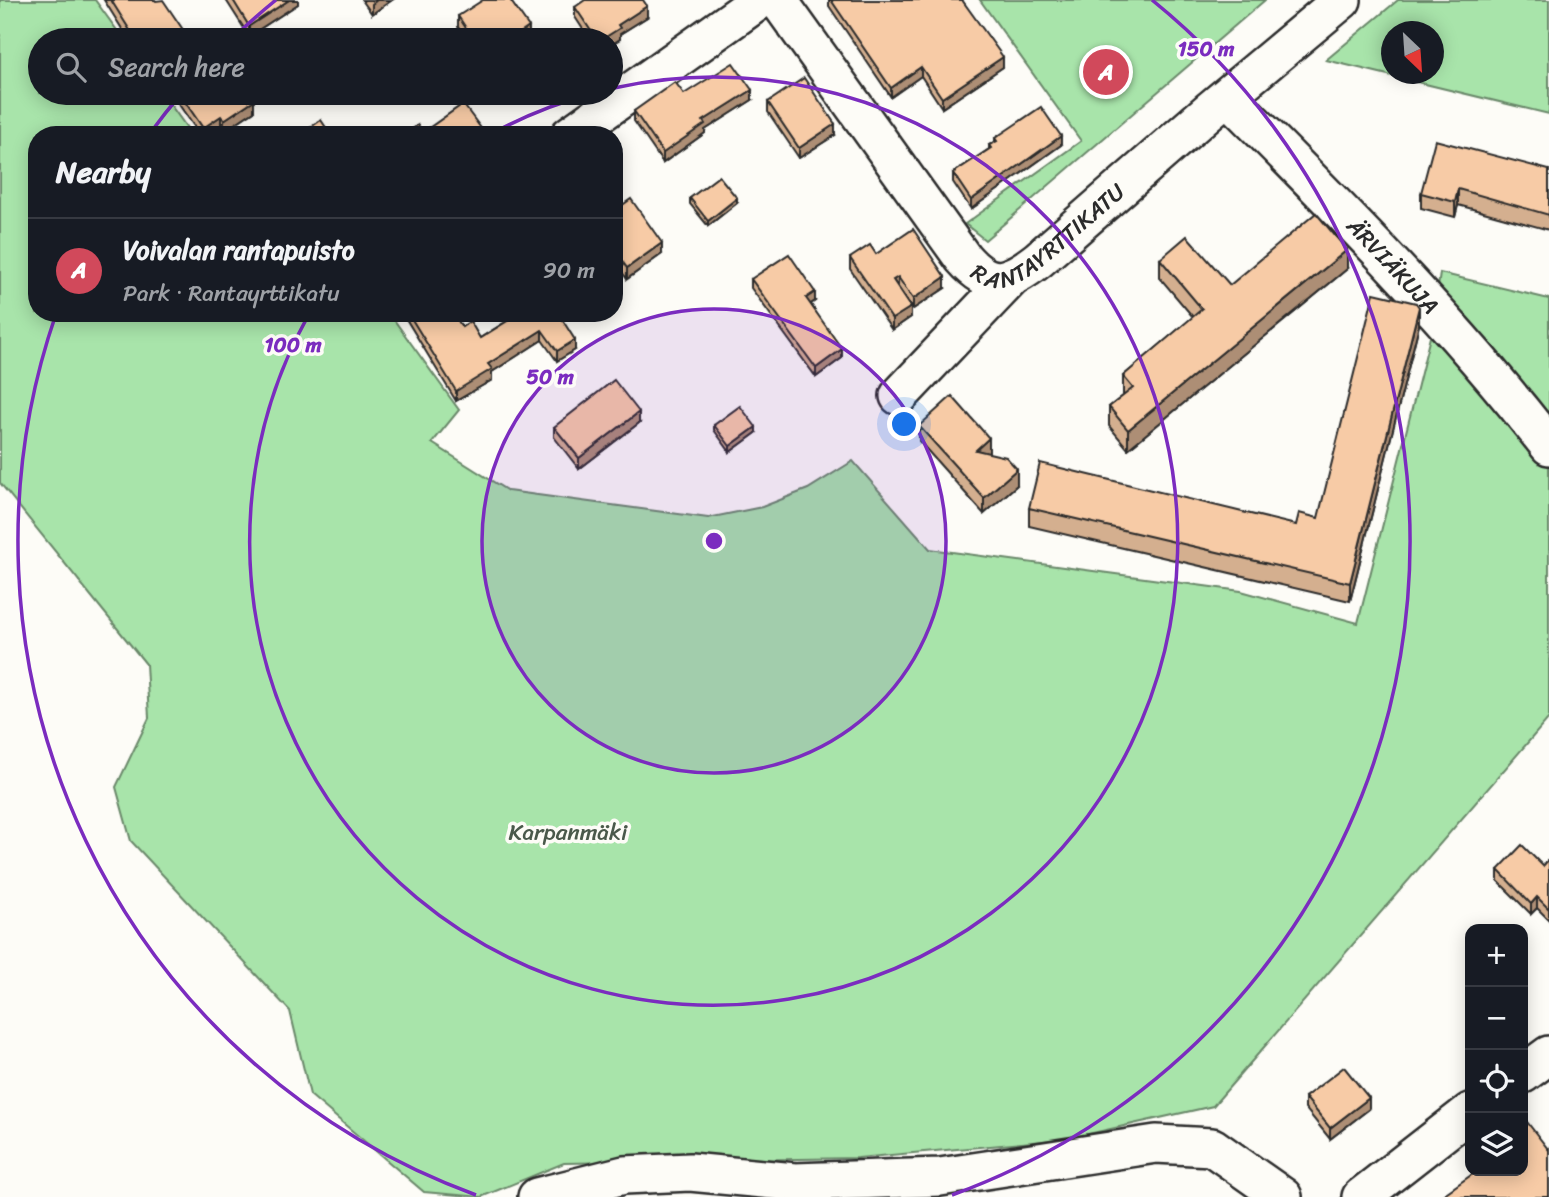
<!DOCTYPE html>
<meta charset="utf-8">
<style>
body{margin:0;font-family:Sriracha,sans-serif;background:#242831;color:#f1f3f6}
.controls{position:absolute;right:21px;bottom:21px;display:grid;overflow:hidden;border-radius:14px;box-shadow:0 4px 18px #0003}
.controls button{width:63px;height:63px;display:grid;place-items:center;padding:0;border:0;border-bottom:2px solid #363941;background:#171b24;color:#f1f3f6;font:35px sans-serif}
.compass{position:absolute;left:1381px;top:21px;width:63px;height:63px;border-radius:50%;background:#171b24;box-shadow:0 4px 18px #0003;rotate:155deg}
.you{position:absolute;left:905px;top:425px;width:24px;height:24px;margin:-18px;border:5px solid #fff;border-radius:50%;background:#1a73e8;box-shadow:0 0 0 10px #1a73e833}
.badge{display:grid;place-items:center;width:46px;height:46px;border-radius:50%;background:#d1495b;color:#fff;font-size:23px;font-weight:700}
.pin{position:absolute;translate:-50% -50%;border:4px solid #fff;box-shadow:0 2px 7px #0006}
.list{margin:0;padding:0;list-style:none}
h2{display:flex;justify-content:space-between;align-items:center;height:91px;margin:0;padding:0 28px;font-size:30px}
h2 small{font-size:23px;font-weight:400;color:#9ea1a6}
.list li{display:grid;grid-template-columns:46px 1fr auto;gap:21px;align-items:center;box-sizing:border-box;height:105px;padding:0 28px;border-top:2px solid #363941}
.list b{display:block;font-size:26px;white-space:nowrap}
.list p{margin:0;font-size:23px;white-space:nowrap;color:#9ea1a6}
.list em{font-size:23px;font-style:normal;color:#9ea1a6}
.icon{flex:none;width:38px;height:38px;fill:none;stroke:currentColor;stroke-width:2;stroke-linecap:round;stroke-linejoin:round}
.map{position:relative;flex:none;width:1549px;height:1197px;overflow:hidden}
.search{position:absolute;background:#171b24;box-shadow:0 4px 18px #0003;left:28px;top:28px;width:595px;height:77px;display:flex;align-items:center;gap:18px;box-sizing:border-box;padding:0 24px;border-radius:38px;color:#9ea1a6;font-size:26px}
.panel{position:absolute;background:#171b24;box-shadow:0 4px 18px #0003;left:28px;top:126px;width:595px;height:196px;border-radius:28px}
.map>svg:first-child{display:block}
.green{fill:#a8e4aa;stroke:#6a886a;stroke-width:2;fill-rule:evenodd}
.lines{fill:none;stroke-linecap:round;stroke-linejoin:round}
.minor-casing{stroke:#2b2b2b;stroke-width:42}
.minor{stroke:#fdfcf7;stroke-width:37}
.wall{fill:#d4af8f;stroke:#2b2b2b;stroke-width:2}
.shaded-wall{fill:#ad8e74;stroke:#2b2b2b;stroke-width:2}
.building{fill:#f7cba6;stroke:#2b2b2b;stroke-width:2}
.ring{fill:none;stroke:#7b2cbf;stroke-width:3.5}
.labels{text-anchor:middle;dominant-baseline:central;stroke-width:7;stroke-linejoin:round;paint-order:stroke}
.street-label{font-size:23px;fill:#2b2b2b;stroke:#fdfcf7}
.park-label{font-size:23px;fill:#4a594b;stroke:#fdfcf7}
.centre{fill:#7b2cbf;stroke:#fdfcf7;stroke-width:3.5}
.ring-label{font-size:21px;text-anchor:middle;font-weight:bold;fill:#7b2cbf;stroke:#fdfcf7;stroke-width:7;stroke-linejoin:round;paint-order:stroke}
</style>
<div class="map">
<svg width="1549" height="1197" viewBox="0 0 1549 1197">
<rect width="100%" height="100%" fill="#fdfcf7"/>
<filter id="ink" filterUnits="userSpaceOnUse"><feTurbulence type="fractalNoise" baseFrequency=".0143" numOctaves="2"/><feDisplacementMap in="SourceGraphic" scale="14" xChannelSelector="R" yChannelSelector="G"/><feConvolveMatrix kernelMatrix="1 2 1 2 8 2 1 2 1" color-interpolation-filters="sRGB"/></filter>
<g filter="url(#ink)">
<!-- green -->
<g class="green">
<path d="M 0,0 L 95,0 L 124,40 L 40,40 L 40,93 L 162,93 L 192,135 L 37,135 L 37,313 L 389,313 L 459,410 L 432,443 L 508,491 L 708,518 L 762,507 L 808,489 L 853,461 L 930,549 L 1241,591 L 1358,623 L 1433,325 L 1440,273 L 1549,299 L 1549,718 L 1213,1106 L 1066,1139 L 858,1158 L 564,1163 L 481,1197 L 424,1192 L 310,1095 L 290,1011 L 131,841 L 116,787 L 149,718 L 146,664 L 0,483 Z"/>
<path d="M 980,0 L 1265,0 L 985,240 L 965,224 L 1081,141 Z"/>
<path d="M 1398,0 L 1549,0 L 1549,114 L 1326,60 ZM 1392,32 L 1434,32 L 1434,74 L 1392,74 Z"/>
</g>
<g class="lines">
<!-- minor casing -->
<g class="minor-casing">
<g id="minor">
<path id="s1" d="M 778,0 L 963,258 C 990,289 1007,284 1038,260 L 1209,111 L 1342,0"/>
<path id="s2" d="M 1228,97 C 1339,208 1452,321 1549,446"/>
<path d="M 570,135 L 760,0"/>
<path d="M 899,396 L 1013,276"/>
<path d="M 1523,1074 L 1549,1055"/>
<path d="M 537,1197 L 624,1175 L 690,1172 L 795,1182 L 940,1177 L 1156,1144 L 1212,1147 L 1283,1197"/>
<path d="M 1361,1197 L 1470,1112"/>
</g>
</g>
<!-- minor -->
<use href="#minor" class="minor"/>
</g>
<!-- wall -->
<g class="wall">
<path d="M 104,0 L 155,0 L 190,40 L 129,40 Z"/>
<path d="M 226,0 L 298,0 L 298,4 L 249,36 Z"/>
<path d="M 362,0 L 392,0 L 372,14 Z"/>
<path d="M 829,0 L 962,0 L 1003,67 L 942,108 L 921,76 L 891,97 L 829,6 Z"/>
<path d="M 575,7 L 647,17 L 620,34 L 620,39 L 611,40 L 590,40 L 575,17 Z"/>
<path d="M 458,16 L 529,38 L 526,40 L 457,40 L 457,35 L 461,31 L 458,27 Z"/>
<path d="M 171,93 L 249,93 L 254,111 L 224,131 L 221,126 L 209,135 L 200,135 Z"/>
<path d="M 684,94 L 752,100 L 705,130 L 705,133 L 663,163 L 634,121 L 634,111 Z"/>
<path d="M 768,102 L 835,135 L 799,158 L 768,112 Z"/>
<path d="M 995,138 L 1061,145 L 971,209 L 953,182 L 953,173 L 989,149 L 989,145 L 995,142 Z"/>
<path d="M 1549,170 L 1549,230 L 1458,205 L 1455,217 L 1421,208 L 1421,193 Z"/>
<path d="M 690,198 L 737,203 L 708,226 L 690,204 Z"/>
<path d="M 614,211 L 662,254 L 627,279 L 614,261 Z"/>
<path d="M 876,254 L 945,288 L 913,309 L 898,287 L 911,317 L 892,330 L 850,269 L 850,258 Z"/>
<path d="M 1160,259 L 1230,285 L 1347,269 L 1128,449 L 1109,426 L 1109,407 L 1123,396 L 1123,376 L 1193,317 L 1160,278 Z"/>
<path d="M 751,279 L 815,301 L 811,304 L 842,358 L 816,377 L 751,288 Z"/>
<path d="M 390,313 L 446,313 L 450,319 L 480,338 L 520,313 L 575,350 L 557,361 L 542,340 L 492,372 L 492,380 L 456,401 L 403,314 L 395,319 Z"/>
<path d="M 1419,325 L 1350,601 L 1029,526 L 1029,508 L 1296,525 L 1318,518 Z"/>
<path d="M 639,423 L 579,469 L 554,437 L 554,427 Z"/>
<path d="M 714,425 L 756,433 L 730,452 L 714,430 Z"/>
<path d="M 919,426 L 989,453 L 1017,485 L 984,514 L 919,441 Z"/>
<path d="M 1549,859 L 1549,920 L 1537,908 L 1531,914 L 1498,881 L 1498,870 L 1543,866 Z"/>
<path d="M 1305,1097 L 1369,1109 L 1330,1139 L 1305,1108 Z"/>
</g>
<!-- shaded-wall -->
<g class="shaded-wall">
<path d="M 289,0 L 298,0 L 298,4 L 249,36 L 249,26 Z"/>
<path d="M 377,0 L 392,0 L 372,14 L 372,4 Z"/>
<path d="M 647,6 L 647,17 L 620,34 L 620,39 L 611,45 L 611,40 L 601,40 L 618,25 Z"/>
<path d="M 529,27 L 529,38 L 526,40 L 510,40 Z"/>
<path d="M 1003,57 L 1003,67 L 942,108 L 942,98 Z"/>
<path d="M 921,67 L 921,76 L 891,97 L 891,88 Z"/>
<path d="M 752,90 L 752,100 L 705,130 L 705,133 L 663,163 L 663,153 L 703,121 Z"/>
<path d="M 254,100 L 254,111 L 224,131 L 224,120 Z"/>
<path d="M 221,116 L 221,126 L 209,135 L 203,135 L 203,128 Z"/>
<path d="M 835,124 L 835,135 L 799,158 L 799,148 Z"/>
<path d="M 1061,136 L 1061,145 L 971,209 L 971,200 Z"/>
<path d="M 1458,189 L 1458,205 L 1455,217 L 1455,202 Z"/>
<path d="M 737,198 L 737,203 L 708,226 L 708,221 Z"/>
<path d="M 662,243 L 662,254 L 627,279 L 627,268 Z"/>
<path d="M 1347,250 L 1347,269 L 1128,449 L 1128,430 Z"/>
<path d="M 898,277 L 898,287 L 893,280 Z"/>
<path d="M 945,277 L 945,288 L 913,309 L 913,299 Z"/>
<path d="M 815,292 L 815,301 L 806,307 L 806,298 Z"/>
<path d="M 911,307 L 911,317 L 892,330 L 892,319 Z"/>
<path d="M 1419,307 L 1419,325 L 1350,601 L 1350,583 Z"/>
<path d="M 395,313 L 403,313 L 403,314 L 395,319 Z"/>
<path d="M 542,330 L 542,340 L 492,372 L 492,380 L 456,401 L 456,391 L 488,364 Z"/>
<path d="M 575,340 L 575,350 L 557,361 L 557,351 Z"/>
<path d="M 842,349 L 842,358 L 816,377 L 816,368 Z"/>
<path d="M 639,412 L 639,423 L 579,469 L 579,458 Z"/>
<path d="M 756,427 L 756,433 L 730,452 L 730,446 Z"/>
<path d="M 989,438 L 989,454 L 976,450 Z"/>
<path d="M 1017,469 L 1017,485 L 984,514 L 984,498 Z"/>
<path d="M 1537,897 L 1537,908 L 1531,914 L 1531,904 Z"/>
<path d="M 1369,1098 L 1369,1109 L 1330,1139 L 1330,1128 Z"/>
</g>
<!-- building -->
<g class="building">
<path d="M 111,0 L 155,0 L 156,1 L 163,0 L 190,40 L 136,40 Z"/>
<path d="M 233,0 L 289,0 L 249,26 Z"/>
<path d="M 483,0 L 510,0 L 529,27 L 510,40 L 460,40 L 457,35 L 466,28 L 458,16 Z"/>
<path d="M 585,0 L 643,0 L 647,6 L 618,25 L 620,28 L 601,40 L 597,40 L 575,7 Z"/>
<path d="M 831,0 L 962,0 L 1003,57 L 942,98 L 921,67 L 891,88 Z"/>
<path d="M 733,63 L 752,90 L 703,121 L 705,124 L 663,153 L 634,111 L 675,82 L 684,94 Z"/>
<path d="M 804,78 L 835,124 L 799,148 L 768,102 Z"/>
<path d="M 179,93 L 249,93 L 254,100 L 224,120 L 221,116 L 203,128 Z"/>
<path d="M 463,104 L 486,135 L 404,135 L 418,125 L 423,132 Z"/>
<path d="M 1041,107 L 1061,136 L 971,200 L 953,173 L 991,148 L 989,145 L 997,141 L 995,138 Z"/>
<path d="M 321,120 L 331,135 L 300,135 Z"/>
<path d="M 1435,140 L 1549,170 L 1549,215 L 1458,189 L 1455,202 L 1421,193 Z"/>
<path d="M 719,176 L 737,198 L 708,221 L 690,198 Z"/>
<path d="M 631,199 L 662,243 L 627,268 L 614,250 L 614,211 Z"/>
<path d="M 1316,213 L 1347,250 L 1128,430 L 1109,407 L 1133,388 L 1123,376 L 1202,309 L 1160,259 L 1187,236 L 1230,285 Z"/>
<path d="M 913,229 L 945,277 L 913,299 L 898,277 L 893,280 L 911,307 L 892,319 L 850,258 L 870,245 L 876,254 Z"/>
<path d="M 789,254 L 815,292 L 806,298 L 842,349 L 816,368 L 751,279 Z"/>
<path d="M 1374,293 L 1416,303 L 1419,307 L 1350,583 L 1029,508 L 1040,463 L 1296,525 L 1299,513 L 1318,518 Z"/>
<path d="M 408,313 L 446,313 L 450,319 L 455,316 L 462,327 L 470,321 L 480,338 L 520,313 L 558,313 L 575,340 L 557,351 L 542,330 L 488,364 L 492,369 L 456,391 Z"/>
<path d="M 614,380 L 639,412 L 579,458 L 554,427 Z"/>
<path d="M 952,396 L 989,438 L 976,450 L 1006,457 L 1017,469 L 984,498 L 919,426 Z"/>
<path d="M 740,406 L 756,427 L 730,446 L 714,425 Z"/>
<path d="M 1522,845 L 1543,866 L 1549,859 L 1549,909 L 1537,897 L 1531,904 L 1498,870 Z"/>
<path d="M 1344,1067 L 1369,1098 L 1330,1128 L 1305,1097 Z"/>
<path d="M 1524,1118 L 1548,1149 L 1549,1148 L 1549,1197 L 1440,1197 L 1477,1171 L 1523,1171 Z"/>
</g>
</g>
<!-- distance rings -->
<circle cx="714" cy="541" r="232" fill="#7b2cbf" fill-opacity=".12"/>
<g class="ring">
<circle cx="714" cy="541" r="232"/>
<path d="M493 133A464 464 0 0 1 594 93M614 88A464 464 0 1 1 308 316"/>
<path d="M476 1195A696 696 0 0 1 56 314M151 132A696 696 0 0 1 181 94M235 36A696 696 0 0 1 276 0M1152 0A696 696 0 0 1 952 1195"/>
</g>
<g class="labels">
<!-- street labels -->
<g class="street-label">
<text stroke="none"><textPath href="#s1" startOffset="424">RANTAYRTTIKATU</textPath></text>
<text stroke="none"><textPath href="#s2" startOffset="236">ÄRVIÄKUJA</textPath></text>
</g>
<!-- park labels -->
<g class="park-label">
<text x="568" y="832">Karpanmäki</text>
</g>
</g>
<circle cx="714" cy="541" r="10" class="centre"/>
<g class="ring-label">
<text x="1206" y="56">150 m</text>
<text x="293" y="352">100 m</text>
<text x="550" y="384">50 m</text>
</g>
</svg>
<div class="controls">
<button>+</button>
<button>−</button>
<button><svg class="icon" aria-label="locate" viewBox="0 0 24 24"><circle cx="12" cy="12" r="6"/><path d="M12 2v4M12 18v4M2 12h4M18 12h4"/></svg></button>
<button><svg class="icon" aria-label="layers" viewBox="0 0 24 24"><path d="M12 4l9 5-9 5-9-5zM3 14l9 5 9-5"/></svg></button>
</div>
<svg class="compass" viewBox="-18 -18 36 36"><path d="M0-13l5 13h-10z" fill="#e53935"/><path d="M0 13l5-13h-10z" fill="#9ea1a6"/></svg>
<div class="you"></div>
<div class="pin badge" style="left:1106px;top:72px">A</div>
<div class="search"><svg class="icon" aria-label="search" viewBox="0 0 24 24"><circle cx="10" cy="10" r="6"/><path d="M15 15l6 6"/></svg>Search here</div>
<section class="panel">
<h2>Nearby<small></small></h2>
<ul class="list">
<li><span class="badge">A</span><div><b>Voivalan rantapuisto</b><p>Park · Rantayrttikatu</p></div><em>90 m</em></li>
</ul>
</section>
</div>
